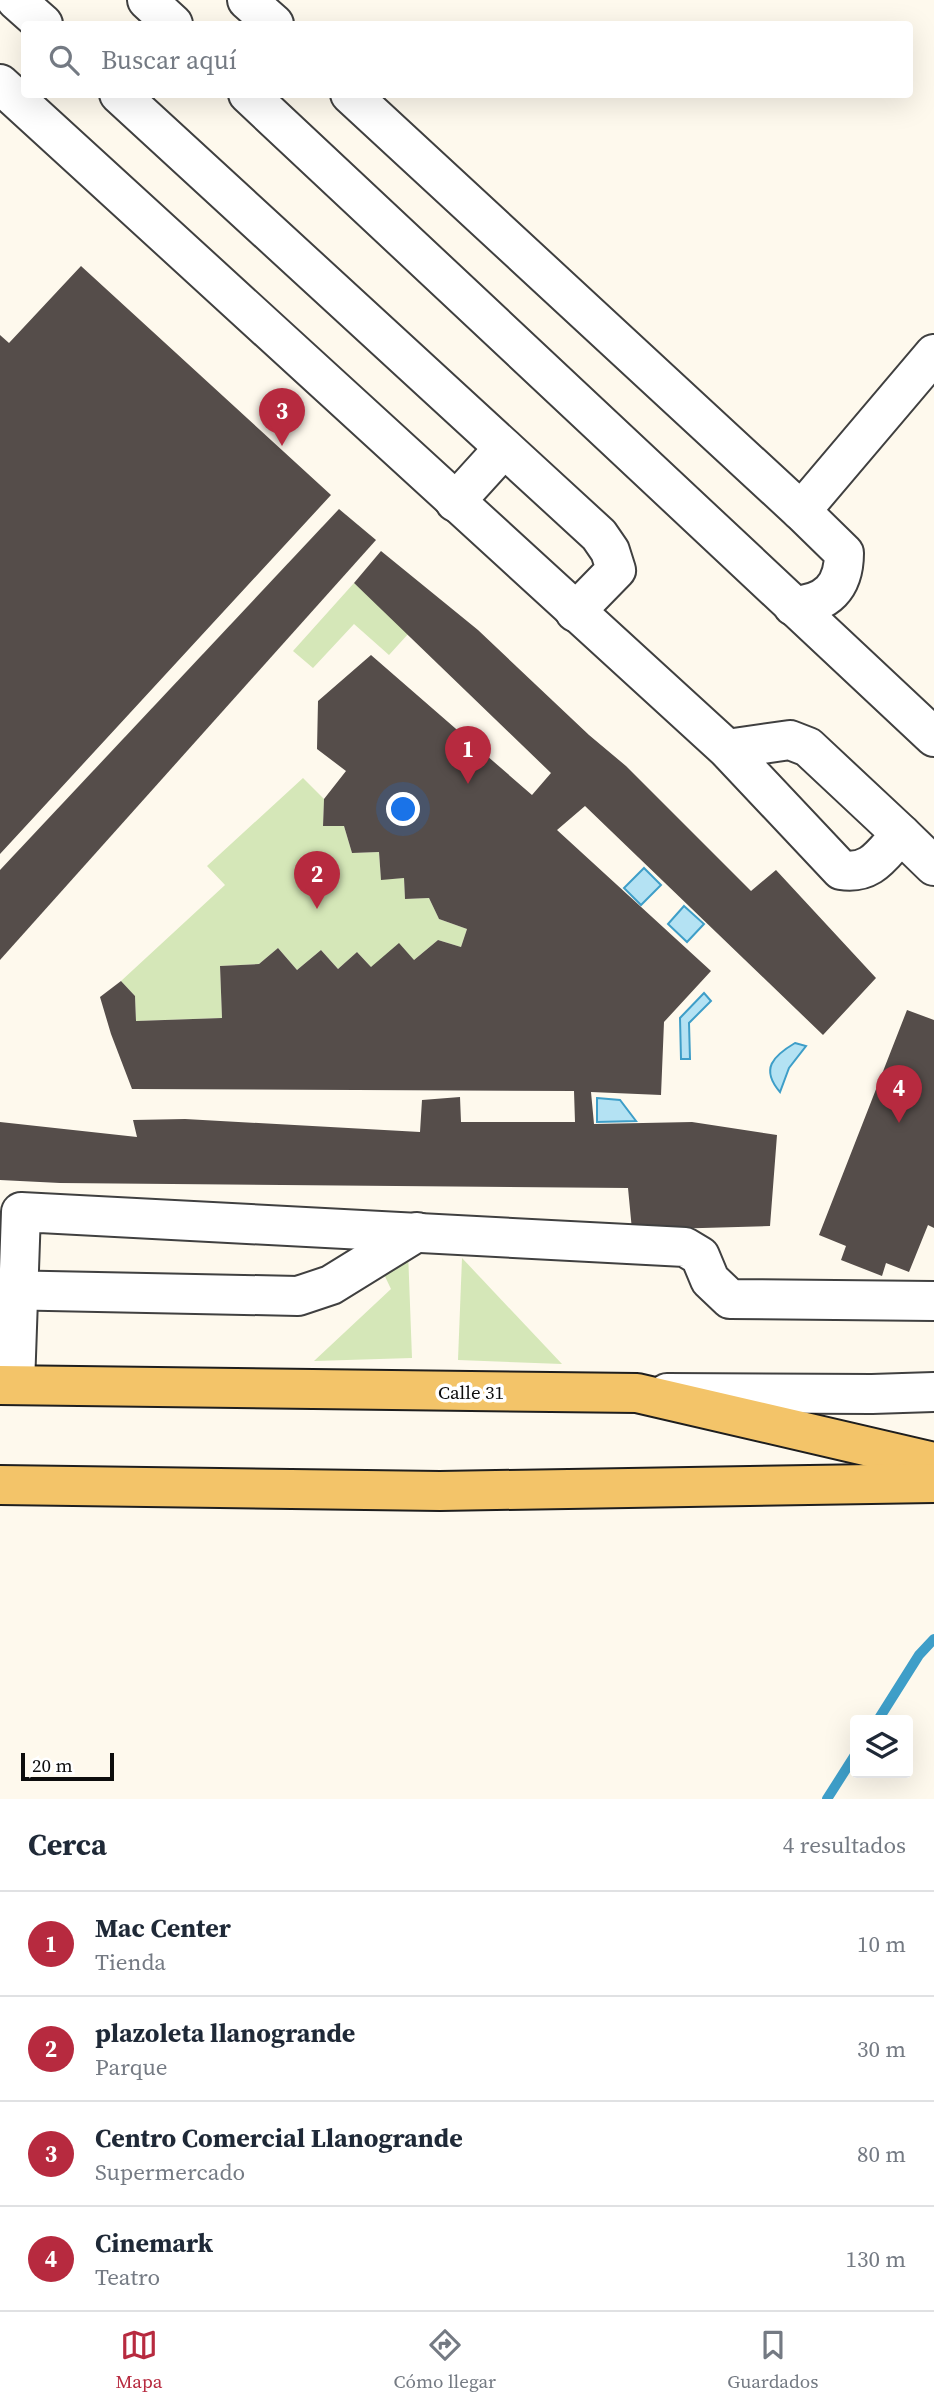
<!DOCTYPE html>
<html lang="es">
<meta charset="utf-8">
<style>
body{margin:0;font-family:"Source Serif 4",serif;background:#f6f6f7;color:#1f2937}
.controls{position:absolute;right:21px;bottom:21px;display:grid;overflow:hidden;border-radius:7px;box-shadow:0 7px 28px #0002}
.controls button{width:63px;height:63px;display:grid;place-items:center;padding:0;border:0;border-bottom:2px solid #e0e1e3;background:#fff;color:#1f2937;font:35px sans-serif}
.scale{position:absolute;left:21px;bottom:18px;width:93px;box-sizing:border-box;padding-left:7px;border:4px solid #0d0d0d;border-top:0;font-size:19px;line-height:24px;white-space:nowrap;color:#0d0d0d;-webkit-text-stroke:5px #fff;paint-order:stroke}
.you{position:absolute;left:404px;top:810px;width:24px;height:24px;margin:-18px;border:5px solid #fff;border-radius:50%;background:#1a73e8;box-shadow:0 0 0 10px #1a73e833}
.badge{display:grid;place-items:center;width:46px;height:46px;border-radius:50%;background:#b72a3f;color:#fff;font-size:23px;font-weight:700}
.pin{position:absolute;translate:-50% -58px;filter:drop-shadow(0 2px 4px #0008)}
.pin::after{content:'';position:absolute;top:37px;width:24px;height:21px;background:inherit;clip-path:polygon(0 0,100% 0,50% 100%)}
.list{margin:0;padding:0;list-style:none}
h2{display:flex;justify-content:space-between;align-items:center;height:91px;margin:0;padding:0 28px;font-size:30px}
h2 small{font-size:23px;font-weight:400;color:#747a83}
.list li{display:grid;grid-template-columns:46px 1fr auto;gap:21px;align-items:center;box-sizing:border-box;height:105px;padding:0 28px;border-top:2px solid #e0e1e3}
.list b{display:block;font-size:26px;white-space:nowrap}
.list p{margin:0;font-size:23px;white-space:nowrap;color:#747a83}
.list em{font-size:23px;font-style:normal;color:#747a83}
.icon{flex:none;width:38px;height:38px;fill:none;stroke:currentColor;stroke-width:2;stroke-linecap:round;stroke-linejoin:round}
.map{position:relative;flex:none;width:934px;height:1799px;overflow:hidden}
.search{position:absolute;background:#fff;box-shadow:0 7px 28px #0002;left:21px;right:21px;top:21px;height:77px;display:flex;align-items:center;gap:18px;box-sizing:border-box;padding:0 24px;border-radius:7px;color:#747a83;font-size:26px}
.sheet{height:511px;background:#fff}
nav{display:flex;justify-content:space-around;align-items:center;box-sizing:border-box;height:98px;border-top:2px solid #e0e1e3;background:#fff;font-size:19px;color:#747a83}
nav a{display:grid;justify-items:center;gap:4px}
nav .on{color:#b72a3f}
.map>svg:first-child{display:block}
.green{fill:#d5e7b8}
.water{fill:#b4e2f3;stroke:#3e9ec8;stroke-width:2}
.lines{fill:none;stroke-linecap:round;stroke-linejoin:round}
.stream{stroke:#3e9ec8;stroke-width:10}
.building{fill:#554d4a}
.minor-casing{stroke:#404040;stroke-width:42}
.major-casing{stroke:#1e1e1e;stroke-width:42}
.minor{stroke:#fff;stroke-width:38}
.major{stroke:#f3c469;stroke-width:38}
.labels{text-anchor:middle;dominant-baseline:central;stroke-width:7;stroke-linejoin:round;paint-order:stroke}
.street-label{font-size:19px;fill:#0d0d0d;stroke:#fff}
</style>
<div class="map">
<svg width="934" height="1799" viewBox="0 0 934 1799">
<rect width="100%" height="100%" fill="#fef9ed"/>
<!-- green -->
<g class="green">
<path d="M 354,583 L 409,633 L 389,655 L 354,624 L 313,668 L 293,651 Z"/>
<path d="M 303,778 L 324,799 L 323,826 L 344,826 L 352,853 L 379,852 L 381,879 L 404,878 L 405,899 L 429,898 L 439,919 L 467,929 L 461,947 L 438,940 L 414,960 L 371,967 L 357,952 L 338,969 L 321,950 L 297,970 L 278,948 L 259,964 L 220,966 L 222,1018 L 136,1021 L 135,996 L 121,981 L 225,885 L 207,866 Z"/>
<path d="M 408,1251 L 412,1358 L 314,1361 L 391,1289 L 380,1266 Z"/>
<path d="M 462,1258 L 562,1364 L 458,1360 Z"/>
</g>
<!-- water -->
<g class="water">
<path d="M 644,868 L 661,885 L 641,905 L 624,888 Z"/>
<path d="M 684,906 L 704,924 L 687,942 L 668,924 Z"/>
<path d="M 704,993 L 711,1001 L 689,1023 L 690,1059 L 681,1059 L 680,1018 Z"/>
<path d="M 795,1043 L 806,1046 L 789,1068 L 780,1092 C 760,1069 773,1056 795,1043 Z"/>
<path d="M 597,1098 L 620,1100 L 636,1121 L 597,1122 Z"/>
</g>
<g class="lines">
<!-- stream -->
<g class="stream">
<path d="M 878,1720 L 919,1655 L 934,1639"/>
<path d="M 827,1799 L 855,1755"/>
</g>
</g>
<!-- building -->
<g class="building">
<path d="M 81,266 L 331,495 L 0,854 L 0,335 L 9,343 Z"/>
<path d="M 339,509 L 376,540 L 0,960 L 0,870 Z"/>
<path d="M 381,551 L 478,630 L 589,735 L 626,766 L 751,891 L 776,870 L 876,978 L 823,1035 L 585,806 L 557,830 L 711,971 L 664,1022 L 661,1095 L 591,1092 L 594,1124 L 692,1122 L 777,1135 L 770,1226 L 632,1230 L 628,1188 L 60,1183 L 0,1180 L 0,1122 L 137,1137 L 133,1120 L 185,1119 L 420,1132 L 422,1100 L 460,1097 L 461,1122 L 575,1122 L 574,1091 L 132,1089 L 111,1034 L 100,997 L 121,981 L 135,996 L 136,1021 L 222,1018 L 220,966 L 259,964 L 278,948 L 297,970 L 321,950 L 338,969 L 357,952 L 371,967 L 399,943 L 414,960 L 438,940 L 461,947 L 467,929 L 439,919 L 429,898 L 405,899 L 404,878 L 381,880 L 379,852 L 352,853 L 344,826 L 323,826 L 324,799 L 346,771 L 317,749 L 318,701 L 371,655 L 532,795 L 551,773 L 354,583 Z"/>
<path d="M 907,1010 L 934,1020 L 934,1228 L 928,1225 L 909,1272 L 886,1263 L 882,1276 L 841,1260 L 846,1246 L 819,1235 Z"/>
</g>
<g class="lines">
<!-- minor casing -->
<g class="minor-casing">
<g id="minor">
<path d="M 16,0 L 43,24"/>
<path d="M 147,0 L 173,24"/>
<path d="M 247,0 L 274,24"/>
<path d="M 0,84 L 727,749 L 841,870 C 872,875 882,854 901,834 L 808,747 L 790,740 L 727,749"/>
<path d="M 119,94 L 599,535 L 610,551 L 616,570 L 575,612"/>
<path d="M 248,94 L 934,737"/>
<path d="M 350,94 L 801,511 L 844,553 C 844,587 827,604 793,606"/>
<path d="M 455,502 L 504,448"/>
<path d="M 801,511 L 934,354"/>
<path d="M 901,834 L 934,866"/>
<path d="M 0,1290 L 298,1296 L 331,1285 L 417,1232"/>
<path d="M 15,1385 L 21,1212 L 685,1247 L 700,1256 L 710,1280 L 730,1299 L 934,1301"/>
<path d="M 667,1393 L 872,1394 L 934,1392"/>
</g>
</g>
<!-- major casing -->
<g class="major-casing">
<g id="major">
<path d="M 0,1385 L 637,1393 L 934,1462"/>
<path d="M 0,1485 L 440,1491 L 934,1483"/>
</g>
</g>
<!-- minor -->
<use href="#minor" class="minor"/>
<!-- major -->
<use href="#major" class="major"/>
</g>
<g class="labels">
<!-- street labels -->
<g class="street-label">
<text x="471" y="1392">Calle 31</text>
</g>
</g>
</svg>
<div class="controls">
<button><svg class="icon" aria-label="layers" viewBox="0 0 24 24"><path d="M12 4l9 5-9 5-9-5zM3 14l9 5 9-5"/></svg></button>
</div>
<div class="scale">20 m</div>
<div class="you"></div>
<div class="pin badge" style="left:468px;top:784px">1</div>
<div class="pin badge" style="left:317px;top:909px">2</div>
<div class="pin badge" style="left:282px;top:446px">3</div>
<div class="pin badge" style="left:899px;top:1123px">4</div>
<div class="search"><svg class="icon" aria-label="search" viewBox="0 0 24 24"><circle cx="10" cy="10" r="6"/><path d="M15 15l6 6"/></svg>Buscar aquí</div>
</div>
<section class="sheet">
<h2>Cerca<small>4 resultados</small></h2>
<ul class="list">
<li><span class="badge">1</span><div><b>Mac Center</b><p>Tienda</p></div><em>10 m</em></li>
<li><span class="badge">2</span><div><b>plazoleta llanogrande</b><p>Parque</p></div><em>30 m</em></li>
<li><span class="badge">3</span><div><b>Centro Comercial Llanogrande</b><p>Supermercado</p></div><em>80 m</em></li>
<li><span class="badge">4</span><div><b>Cinemark</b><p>Teatro</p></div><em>130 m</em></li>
</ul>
</section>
<nav>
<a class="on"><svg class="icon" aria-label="map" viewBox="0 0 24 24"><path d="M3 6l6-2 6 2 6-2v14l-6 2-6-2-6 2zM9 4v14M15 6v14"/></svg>Mapa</a>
<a><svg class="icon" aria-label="directions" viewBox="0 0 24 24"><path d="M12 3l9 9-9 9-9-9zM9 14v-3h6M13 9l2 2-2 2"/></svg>Cómo llegar</a>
<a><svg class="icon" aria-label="saved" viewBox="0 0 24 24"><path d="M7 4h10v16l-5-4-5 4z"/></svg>Guardados</a>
</nav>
